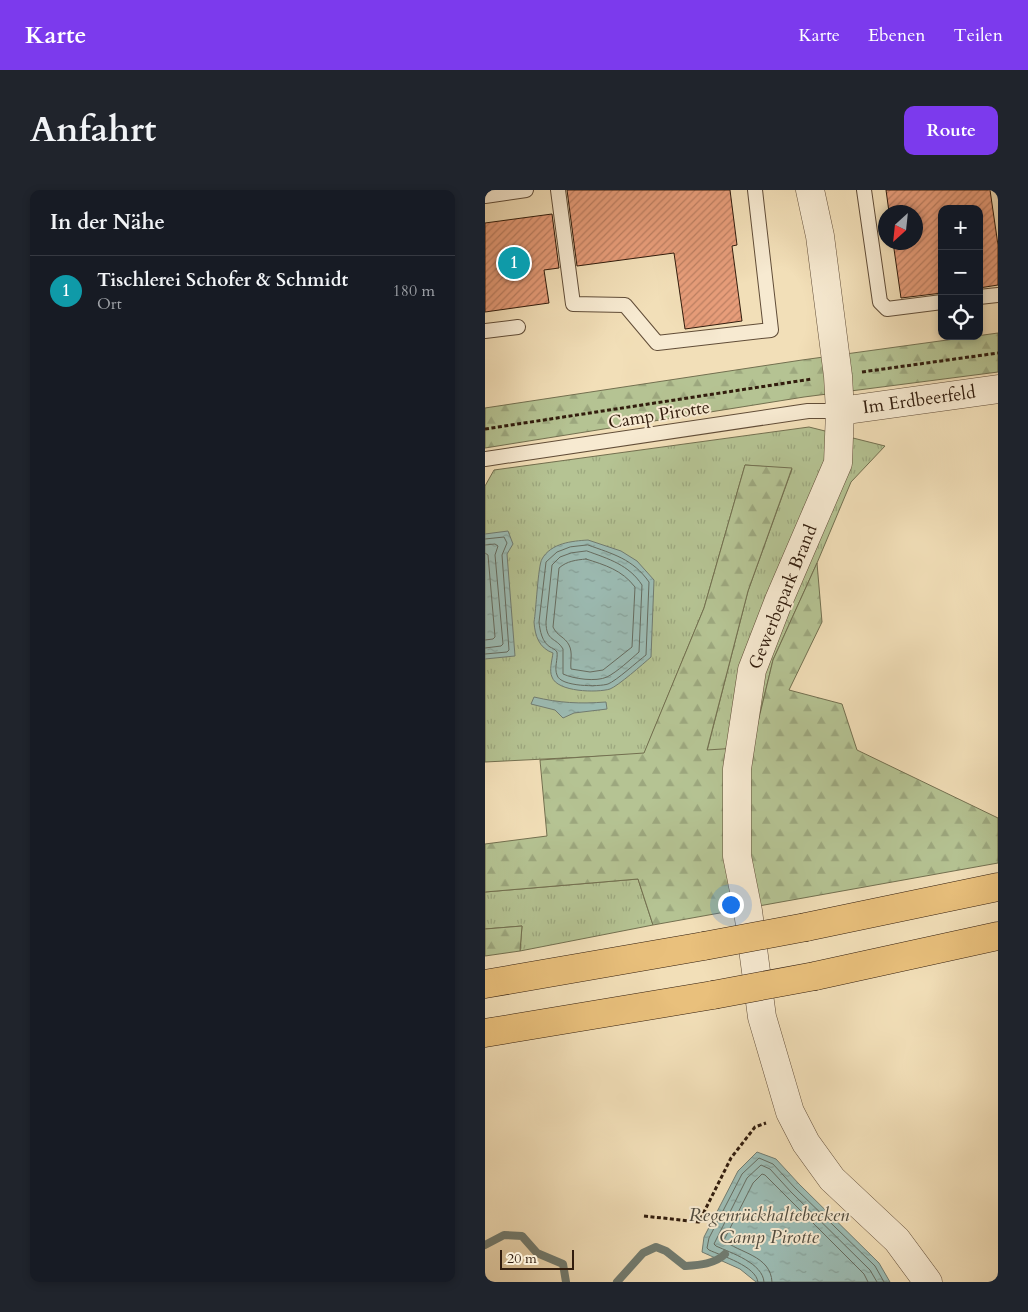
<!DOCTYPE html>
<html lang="de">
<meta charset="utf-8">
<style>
body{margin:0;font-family:Cardo,serif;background:#20242c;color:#f1f3f6}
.controls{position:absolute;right:15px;top:15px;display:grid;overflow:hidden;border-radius:10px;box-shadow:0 2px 8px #0003}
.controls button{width:45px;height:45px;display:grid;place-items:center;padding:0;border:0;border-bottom:1px solid #363941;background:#171b24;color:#f1f3f6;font:25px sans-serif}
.compass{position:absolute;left:393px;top:15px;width:45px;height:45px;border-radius:50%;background:#171b24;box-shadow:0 2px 8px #0003;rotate:207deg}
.scale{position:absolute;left:15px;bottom:12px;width:74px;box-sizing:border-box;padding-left:5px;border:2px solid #311c0d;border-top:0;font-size:14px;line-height:18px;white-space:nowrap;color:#311c0d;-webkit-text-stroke:4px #f7ead1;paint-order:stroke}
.you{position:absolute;left:245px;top:714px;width:18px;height:18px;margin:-12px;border:4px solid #fff;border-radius:50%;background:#1a73e8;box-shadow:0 0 0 8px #1a73e833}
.badge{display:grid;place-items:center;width:32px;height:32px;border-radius:50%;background:#7c3aed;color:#fff;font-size:16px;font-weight:700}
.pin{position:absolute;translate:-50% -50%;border:2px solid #fff;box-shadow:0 1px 5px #0006}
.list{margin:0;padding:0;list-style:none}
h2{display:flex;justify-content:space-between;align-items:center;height:65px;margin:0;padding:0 20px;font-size:21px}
h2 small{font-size:16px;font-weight:400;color:#9ea1a6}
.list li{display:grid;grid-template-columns:32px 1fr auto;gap:15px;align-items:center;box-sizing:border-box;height:70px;padding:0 20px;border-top:1px solid #363941}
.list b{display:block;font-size:19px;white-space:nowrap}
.list p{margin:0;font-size:16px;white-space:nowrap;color:#9ea1a6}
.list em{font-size:16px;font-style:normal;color:#9ea1a6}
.icon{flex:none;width:28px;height:28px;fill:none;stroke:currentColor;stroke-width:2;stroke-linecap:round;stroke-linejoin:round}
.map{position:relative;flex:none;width:513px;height:1092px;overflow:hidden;border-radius:10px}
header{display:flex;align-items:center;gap:30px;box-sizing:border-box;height:70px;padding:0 25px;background:#7c3aed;color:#fff}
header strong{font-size:24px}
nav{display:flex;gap:28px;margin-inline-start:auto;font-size:18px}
.intro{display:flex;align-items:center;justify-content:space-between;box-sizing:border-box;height:120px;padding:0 30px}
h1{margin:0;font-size:35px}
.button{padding:12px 22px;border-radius:10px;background:#7c3aed;color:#fff;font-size:18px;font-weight:700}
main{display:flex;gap:30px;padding:0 30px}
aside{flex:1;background:#171b24;border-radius:10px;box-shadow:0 2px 8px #0003}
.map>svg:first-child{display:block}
.grass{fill:url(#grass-tufts);stroke:#737050}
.forest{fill:url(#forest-firs);stroke:#737050}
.water{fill:url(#water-ripples);stroke:#717c71}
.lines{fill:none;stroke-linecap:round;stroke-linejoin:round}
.shore{stroke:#666c60;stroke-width:1}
.stream{stroke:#717c71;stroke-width:8}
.building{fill:url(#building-hatch);stroke:#311c0d}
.service-casing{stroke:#614d38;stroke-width:16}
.minor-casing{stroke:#614d38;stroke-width:29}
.motorway-casing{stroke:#311c0d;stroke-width:29}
.path{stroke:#311c0d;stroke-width:3;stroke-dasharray:4 2.5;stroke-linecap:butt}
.service{stroke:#f7ead1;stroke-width:14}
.minor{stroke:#f7ead1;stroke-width:28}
.motorway{stroke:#e9c07c;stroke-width:28}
.motorway-bridge-casing{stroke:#311c0d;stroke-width:29;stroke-linecap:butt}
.motorway-bridge{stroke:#e9c07c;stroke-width:28}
.labels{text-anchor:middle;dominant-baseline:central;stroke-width:4;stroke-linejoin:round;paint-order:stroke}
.street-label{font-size:18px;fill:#311c0d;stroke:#f7ead1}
.water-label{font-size:19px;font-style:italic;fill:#514c3f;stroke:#f7ead1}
</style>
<header>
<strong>Karte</strong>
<nav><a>Karte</a><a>Ebenen</a><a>Teilen</a></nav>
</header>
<div class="intro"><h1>Anfahrt</h1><a class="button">Route</a></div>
<main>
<aside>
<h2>In der Nähe<small></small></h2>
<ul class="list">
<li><span class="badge" style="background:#0f9aa8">1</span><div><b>Tischlerei Schofer &amp; Schmidt</b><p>Ort</p></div><em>180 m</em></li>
</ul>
</aside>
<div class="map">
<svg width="513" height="1092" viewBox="0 0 513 1092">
<defs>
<pattern id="grass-tufts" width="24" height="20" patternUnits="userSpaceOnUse" patternTransform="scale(1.25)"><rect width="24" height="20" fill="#b5c393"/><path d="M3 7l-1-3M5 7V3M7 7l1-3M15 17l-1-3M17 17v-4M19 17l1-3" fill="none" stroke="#9ca77e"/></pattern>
<pattern id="forest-firs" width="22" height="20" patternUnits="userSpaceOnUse" patternTransform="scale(1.25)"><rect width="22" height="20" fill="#b5c393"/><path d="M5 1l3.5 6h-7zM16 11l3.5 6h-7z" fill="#9ca77e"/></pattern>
<pattern id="water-ripples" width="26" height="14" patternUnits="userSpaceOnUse" patternTransform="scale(1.25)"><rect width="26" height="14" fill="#9cbcb4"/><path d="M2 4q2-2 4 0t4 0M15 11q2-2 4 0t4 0" fill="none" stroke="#87a19a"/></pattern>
<pattern id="building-hatch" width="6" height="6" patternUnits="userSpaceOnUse" patternTransform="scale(1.25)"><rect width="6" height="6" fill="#e79d7a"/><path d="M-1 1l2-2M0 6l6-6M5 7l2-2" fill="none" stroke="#bc7f62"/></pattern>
</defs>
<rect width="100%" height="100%" fill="#f2dfb8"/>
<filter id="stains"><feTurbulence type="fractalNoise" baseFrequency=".004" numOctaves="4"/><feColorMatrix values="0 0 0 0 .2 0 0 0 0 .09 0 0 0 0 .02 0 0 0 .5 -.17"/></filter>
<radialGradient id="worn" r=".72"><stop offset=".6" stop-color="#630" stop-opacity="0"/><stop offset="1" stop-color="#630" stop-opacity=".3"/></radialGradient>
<!-- grass -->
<g class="grass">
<path d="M 324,237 L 400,256 L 366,292 L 332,373 L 288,470 L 267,557 L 222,561 L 263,401 L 307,279 L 260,275 L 219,418 L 159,564 L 0,572 L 0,296 L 9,280 Z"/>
<path d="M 153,689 L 168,735 L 35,761 L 37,736 L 0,739 L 0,702 Z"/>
</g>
<!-- forest -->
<g class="forest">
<path d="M 513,143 L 513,182 L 319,207 L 0,258 L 0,218 L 317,170 Z"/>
<path d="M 260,275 L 307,278 L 263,401 L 222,560 L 267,557 L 288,470 L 332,373 L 337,432 L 304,500 L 357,514 L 372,560 L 513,628 L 513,673 L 168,735 L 153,689 L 0,702 L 0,654 L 62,646 L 55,570 L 159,563 L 219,418 Z"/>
<path d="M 37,736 L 35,761 L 0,766 L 0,739 Z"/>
</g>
<!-- water -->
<g class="water">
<path d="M 23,341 L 28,354 L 22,364 L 30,466 L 0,469 L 0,344 Z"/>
<path d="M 103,350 L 136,361 L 152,371 L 169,390 L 166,467 C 158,474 133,496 125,499 C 112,503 72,502 67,487 C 64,481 67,470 68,463 C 54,458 50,446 49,432 C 51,422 53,375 57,369 C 66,353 87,351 103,350 Z"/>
<path d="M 49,507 C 75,513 94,514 121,512 L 122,519 L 89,523 L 78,528 L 70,520 L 46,514 Z"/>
<path d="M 272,962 L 291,969 L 314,994 L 394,1073 L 405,1092 L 271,1092 L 255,1079 L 217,1062 L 219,1047 L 253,981 Z"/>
</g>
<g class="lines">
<!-- shore -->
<g class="shore">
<path d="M 0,349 L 19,347 L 22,353 L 17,365 L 24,460 L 22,462 L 0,464"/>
<path d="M 0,355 L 10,354 L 13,356 L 10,365 L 18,454 L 16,456 L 0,458"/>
<path d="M 103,355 C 128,364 148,369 164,392 L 161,465 C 153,471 131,491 123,494 C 114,497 75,497 72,485 C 69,478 73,469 72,462 C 70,459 67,458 65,457 C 57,452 55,441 54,432 L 61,372 L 72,362 L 85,357 Z"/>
<path d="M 102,361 C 124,369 144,375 157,395 L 154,462 C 146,469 132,482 122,487 C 111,492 89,489 78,484 L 78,459 C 71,447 61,452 61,432 L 67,375 L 75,367 L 86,363 Z"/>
<path d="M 0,363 L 3,365 L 10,447 L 8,449 L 0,450"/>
<path d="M 101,369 C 120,375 137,380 150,397 L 147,457 L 118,480 L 105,482 L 86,479 C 85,471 88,463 84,455 C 80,447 72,446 68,437 L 74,378 C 82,371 91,370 101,369 Z"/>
<path d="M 273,1092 C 271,1076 237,1066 224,1060 L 222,1058 L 224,1048 L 257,984 L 274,968 L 288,974 L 310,998 L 390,1076 L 399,1092"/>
<path d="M 279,1092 C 278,1073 246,1063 231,1056 L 229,1054 L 262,988 L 276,975 L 285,979 L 306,1002 L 385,1080 L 392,1092"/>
<path d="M 287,1092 C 286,1065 253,1063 239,1050 L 268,993 L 277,984 L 280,985 L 379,1084 L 383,1092"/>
</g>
<!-- stream -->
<g class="stream">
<path d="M 0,1055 L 19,1045 L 37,1046 L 52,1063 L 78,1074 L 81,1092"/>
<path d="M 132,1092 L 158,1063 L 171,1057 L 181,1061 L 200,1076 C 214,1075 230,1074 240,1064"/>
</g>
</g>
<!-- building -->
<g class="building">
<path d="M 82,0 L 245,0 L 252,55 L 247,56 L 257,131 L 200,139 L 189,63 L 92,76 Z"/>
<path d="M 401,0 L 505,0 L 513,55 L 513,95 L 494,98 L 494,19 L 457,19 L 457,103 L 416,108 L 408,52 L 430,52 L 430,22 L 404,22 Z"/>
<path d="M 67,24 L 74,78 L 59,80 L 64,113 L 0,122 L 0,33 Z"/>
</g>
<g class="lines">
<!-- service casing -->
<g class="service-casing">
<g id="service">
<path d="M 73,0 L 88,114 L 140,115 L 172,153 L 286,140 L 270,0"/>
<path d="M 379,0 L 395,112 L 402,119 L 457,112"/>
<path d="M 0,6 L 41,0"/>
<path d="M 494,107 L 513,105"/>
<path d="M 0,141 L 33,137"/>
<path d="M 0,269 L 323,221 L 355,221"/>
</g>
</g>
<!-- minor casing -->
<g class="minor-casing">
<g id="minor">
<path d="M 325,0 L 335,46 L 353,186 L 355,221 L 353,273 L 294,410 L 267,480 L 252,579 L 252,666 L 263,721 L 277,827 L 305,922 L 321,953 L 347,989 L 412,1050 L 443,1092"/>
<path d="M 355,221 L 513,199"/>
</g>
</g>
<!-- motorway casing -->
<g class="motorway-casing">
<g id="motorway">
<path d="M 321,737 L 513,697"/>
<path d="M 330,786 L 513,746"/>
<path d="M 0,794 L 219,756"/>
<path d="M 0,843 L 228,805"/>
</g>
</g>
<!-- path -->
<g class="path">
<path d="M 377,182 L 513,163"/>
<path d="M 0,239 L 327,189"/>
<path d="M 159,1026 L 214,1032 L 246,968 L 270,937 L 281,933"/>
</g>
<!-- service -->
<use href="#service" class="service"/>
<!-- minor -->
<use href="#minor" class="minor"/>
<!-- motorway -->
<use href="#motorway" class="motorway"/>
<!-- motorway-bridge casing -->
<g class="motorway-bridge-casing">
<g id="motorway-bridge">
<path d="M 219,756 L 321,737"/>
<path d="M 228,805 L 330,786"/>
</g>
</g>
<!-- motorway-bridge -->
<use href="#motorway-bridge" class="motorway-bridge"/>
</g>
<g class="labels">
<!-- street labels -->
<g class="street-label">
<text transform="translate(434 210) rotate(-8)">Im Erdbeerfeld</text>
<text transform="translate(174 225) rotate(-9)">Camp Pirotte</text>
<text transform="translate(298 407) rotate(-68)">Gewerbepark Brand</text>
</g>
<!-- water labels -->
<g class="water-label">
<text x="284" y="1025">Regenrückhaltebecken<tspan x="284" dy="22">Camp Pirotte</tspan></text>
</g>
</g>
<rect width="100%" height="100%" filter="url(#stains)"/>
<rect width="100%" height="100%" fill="url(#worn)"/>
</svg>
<div class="controls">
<button>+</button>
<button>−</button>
<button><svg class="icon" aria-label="locate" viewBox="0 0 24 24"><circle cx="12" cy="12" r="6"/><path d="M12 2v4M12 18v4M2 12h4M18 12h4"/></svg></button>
</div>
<svg class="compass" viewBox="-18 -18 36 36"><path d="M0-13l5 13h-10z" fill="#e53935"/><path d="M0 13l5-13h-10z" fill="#9ea1a6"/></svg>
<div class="scale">20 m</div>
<div class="you"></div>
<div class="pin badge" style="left:29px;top:73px;background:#0f9aa8">1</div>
</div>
</main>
